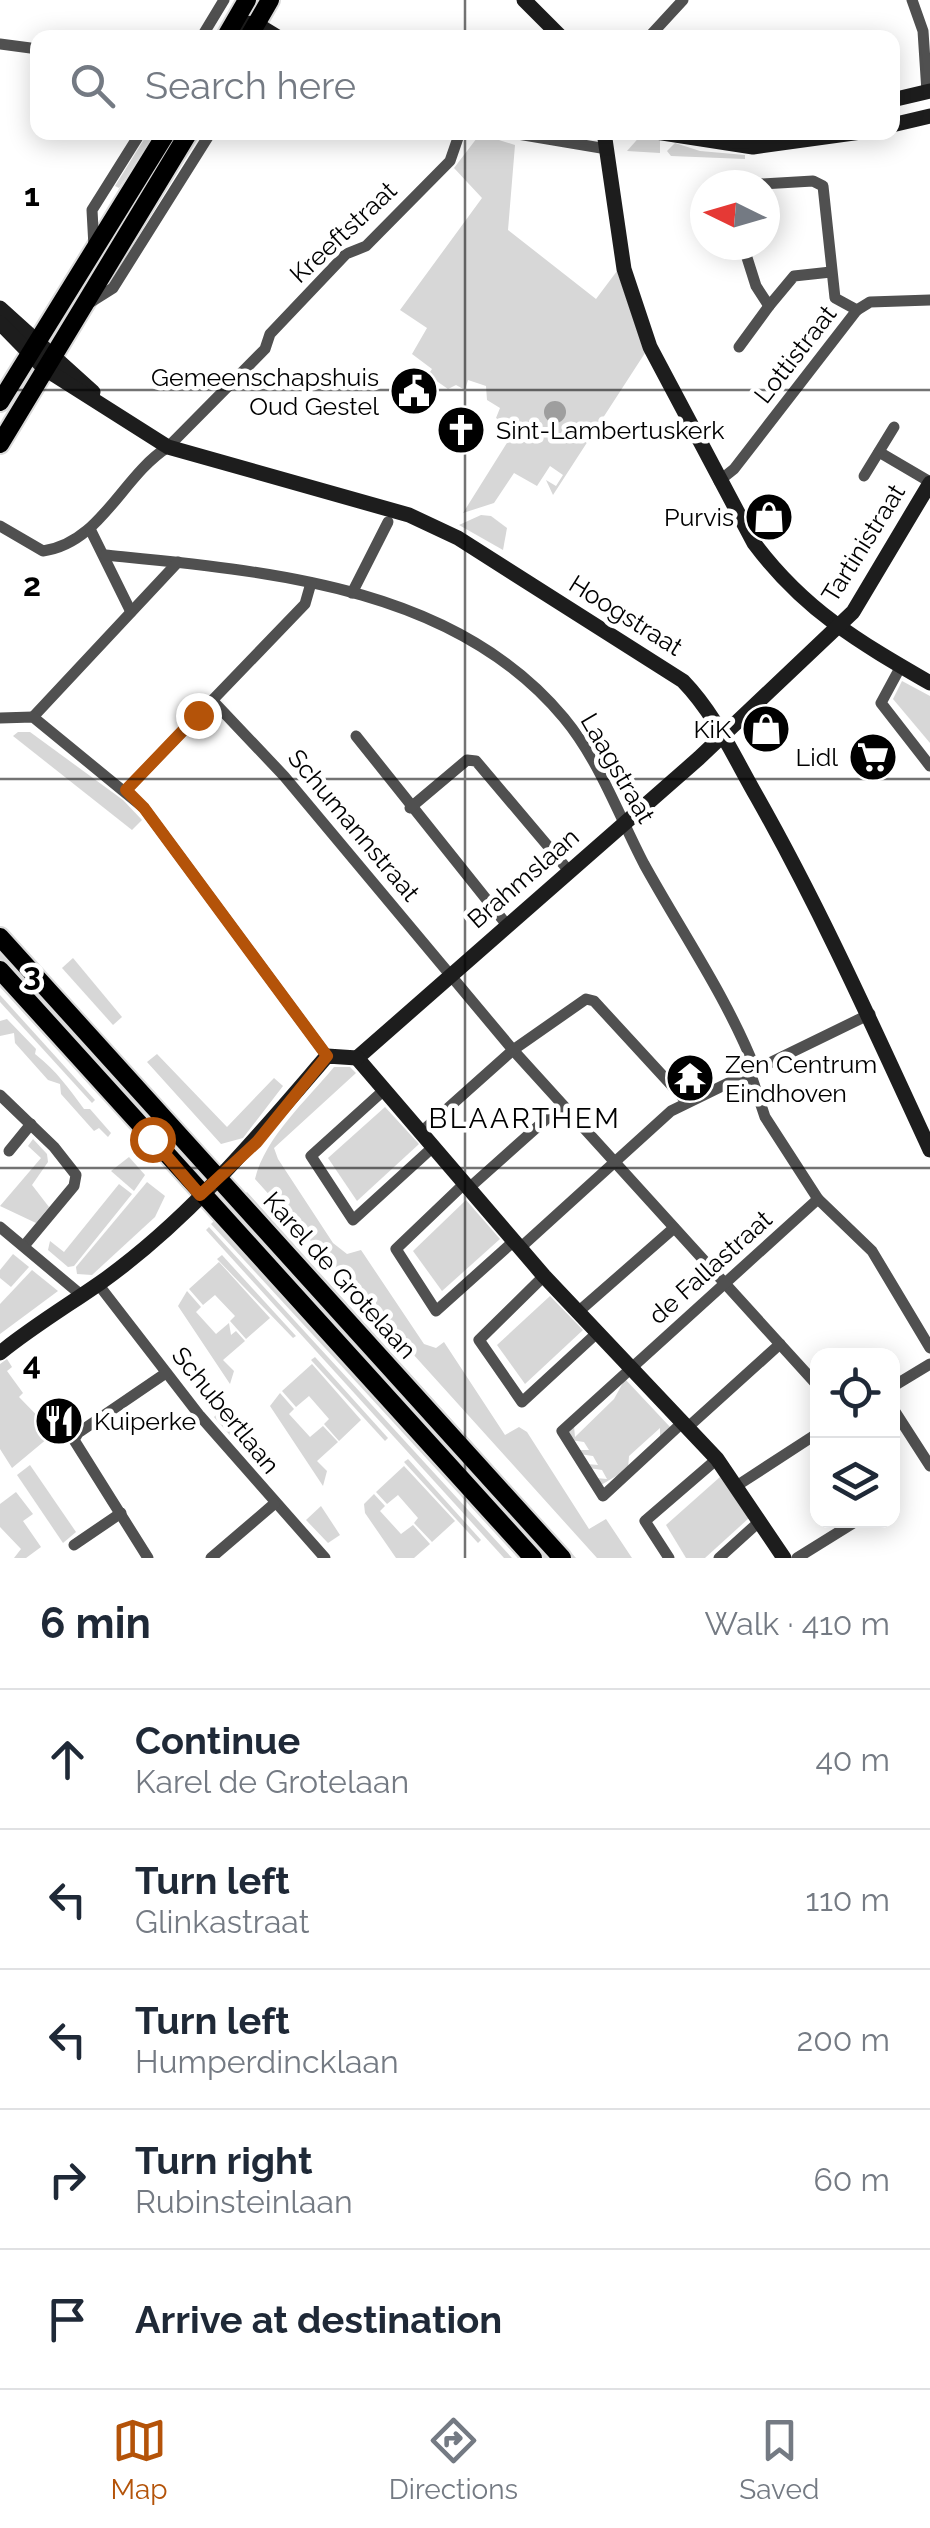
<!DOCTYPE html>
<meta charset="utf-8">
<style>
body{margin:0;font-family:Raleway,sans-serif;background:#f6f6f7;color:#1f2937}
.controls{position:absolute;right:30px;bottom:30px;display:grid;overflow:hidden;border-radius:20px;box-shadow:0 5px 25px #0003}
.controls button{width:90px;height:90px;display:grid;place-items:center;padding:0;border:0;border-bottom:2px solid #e0e1e3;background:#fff;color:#1f2937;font:50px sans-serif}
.compass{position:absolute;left:690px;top:170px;width:90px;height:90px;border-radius:50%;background:#fff;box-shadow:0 5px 25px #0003;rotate:275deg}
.stop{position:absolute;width:30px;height:30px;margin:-22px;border:8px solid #b45309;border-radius:50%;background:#fff}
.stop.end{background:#b45309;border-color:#fff;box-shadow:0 2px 10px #0008}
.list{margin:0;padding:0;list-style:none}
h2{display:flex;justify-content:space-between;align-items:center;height:130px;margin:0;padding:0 40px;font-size:42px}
h2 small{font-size:32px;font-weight:400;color:#747a83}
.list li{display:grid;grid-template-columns:65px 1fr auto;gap:30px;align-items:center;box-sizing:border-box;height:140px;padding:0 40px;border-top:2px solid #e0e1e3}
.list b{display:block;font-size:38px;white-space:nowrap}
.list p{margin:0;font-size:32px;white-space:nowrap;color:#747a83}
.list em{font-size:32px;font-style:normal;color:#747a83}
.icon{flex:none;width:55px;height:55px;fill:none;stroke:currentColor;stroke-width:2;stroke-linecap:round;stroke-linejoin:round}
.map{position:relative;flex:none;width:930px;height:1558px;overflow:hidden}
.search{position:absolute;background:#fff;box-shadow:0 5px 25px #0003;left:30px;right:30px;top:30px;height:110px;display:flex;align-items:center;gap:25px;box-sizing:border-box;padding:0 35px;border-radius:20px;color:#747a83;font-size:38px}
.sheet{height:830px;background:#fff}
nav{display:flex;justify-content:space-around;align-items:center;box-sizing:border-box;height:140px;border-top:2px solid #e0e1e3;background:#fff;font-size:28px;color:#747a83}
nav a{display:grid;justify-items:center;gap:5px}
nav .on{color:#b45309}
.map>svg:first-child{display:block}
.green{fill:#d7d7d7}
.water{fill:#9e9e9e}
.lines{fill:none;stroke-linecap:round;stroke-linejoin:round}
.primary-casing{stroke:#dbdbdb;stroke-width:22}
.street{stroke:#505050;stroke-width:11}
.secondary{stroke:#1d1d1d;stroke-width:15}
.primary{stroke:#000;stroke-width:18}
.route{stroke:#b45309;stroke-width:12}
.grid{fill:none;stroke:#000;stroke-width:2.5;stroke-opacity:0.55}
.labels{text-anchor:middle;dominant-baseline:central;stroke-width:9;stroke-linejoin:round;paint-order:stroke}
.street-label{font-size:25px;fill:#000;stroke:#fff}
.poi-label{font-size:25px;fill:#000;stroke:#fff;text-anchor:end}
.neighbourhood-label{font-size:28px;letter-spacing:2.5px;fill:#000;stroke:#fff}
.grid-label{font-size:32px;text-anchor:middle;font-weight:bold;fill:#000;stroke:#fff;stroke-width:9;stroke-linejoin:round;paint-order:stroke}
</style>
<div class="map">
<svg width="930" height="1558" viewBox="0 0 930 1558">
<rect width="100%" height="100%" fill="#fff"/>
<!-- green -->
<g class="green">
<path d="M 148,133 L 157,133 L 119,188 L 115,186 Z"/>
<path d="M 171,133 L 180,133 L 66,321 L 62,317 Z"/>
<path d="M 643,133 L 660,139 L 660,153 L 627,151 Z"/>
<path d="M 480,134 L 515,145 L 508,230 L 596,299 L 617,271 L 645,353 L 553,495 L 546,480 L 556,486 L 563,475 L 550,466 L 537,486 L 514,473 L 494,503 L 463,513 L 515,430 L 496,418 L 500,408 L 487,400 L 486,386 L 468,380 L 465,390 L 456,385 L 448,389 L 428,375 L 432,369 L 412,354 L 427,328 L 400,310 L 482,198 L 454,168 Z"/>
<path d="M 675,143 L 700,151 L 745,155 L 745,159 L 671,156 L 667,151 Z"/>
<path d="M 481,515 L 491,516 L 507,528 L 503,550 L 459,525 Z"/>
<path d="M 902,681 L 930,696 L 930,743 L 893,699 Z"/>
<path d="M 18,732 L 30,732 L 123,800 L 142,820 L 132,830 L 13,736 Z"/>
<path d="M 0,948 L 195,1160 L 188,1166 L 0,962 Z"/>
<path d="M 73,958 L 122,1017 L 113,1025 L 62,968 Z"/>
<path d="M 0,980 L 103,1100 L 0,987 Z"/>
<path d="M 0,995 L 95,1100 L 92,1103 L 0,1002 Z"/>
<path d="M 7,1019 L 36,1049 L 35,1054 C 57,1071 69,1089 84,1109 L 90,1109 L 111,1133 L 108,1137 L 99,1128 L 94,1131 L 61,1094 L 60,1084 L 48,1080 L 15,1043 L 14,1033 L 0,1036 L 0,1021 Z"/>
<path d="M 157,1054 L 227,1127 L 274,1078 L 283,1086 L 243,1138 L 221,1144 L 147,1062 Z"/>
<path d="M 334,1067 L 350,1067 L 356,1073 L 274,1148 L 278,1159 L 333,1243 L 347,1254 L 361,1250 L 424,1344 L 436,1348 L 444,1342 L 505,1435 L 519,1427 L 527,1432 L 589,1529 L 606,1519 L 632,1558 L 597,1558 L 255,1179 C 265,1137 307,1100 334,1067 Z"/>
<path d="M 385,1107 L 419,1144 L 357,1201 L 328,1158 Z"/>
<path d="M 33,1139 L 47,1154 L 48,1162 L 32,1185 L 49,1207 L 36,1223 L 0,1206 L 41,1158 L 28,1146 Z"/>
<path d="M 129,1157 L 145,1175 L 134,1191 L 111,1171 Z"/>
<path d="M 147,1182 L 165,1196 L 155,1217 L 92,1275 L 77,1274 L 76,1267 Z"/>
<path d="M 119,1184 L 132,1194 L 74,1266 L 68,1267 L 48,1250 L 50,1241 L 64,1252 Z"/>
<path d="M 247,1192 L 576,1558 L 569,1558 L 244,1195 Z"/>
<path d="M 466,1200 L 500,1239 L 442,1291 L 413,1251 Z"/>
<path d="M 231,1206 L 553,1558 L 540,1558 L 224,1213 Z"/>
<path d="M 215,1220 L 256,1262 L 525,1558 L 518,1558 L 211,1224 Z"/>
<path d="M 209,1227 L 512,1558 L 504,1558 L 206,1230 Z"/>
<path d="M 13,1254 L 29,1267 L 11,1287 L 0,1278 L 0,1270 Z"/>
<path d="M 222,1255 L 296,1336 L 293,1338 L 217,1259 Z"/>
<path d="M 219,1262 L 270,1318 L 246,1339 L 230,1321 L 235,1316 L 215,1295 L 203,1305 L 189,1289 Z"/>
<path d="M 32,1270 L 58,1291 L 0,1334 L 0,1304 Z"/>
<path d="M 187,1291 L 201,1307 L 196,1312 L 216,1334 L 229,1323 L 231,1335 L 236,1331 L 245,1341 L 223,1360 L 234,1371 L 230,1384 L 178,1306 Z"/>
<path d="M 550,1296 L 583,1330 L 525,1384 L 497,1345 Z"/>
<path d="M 315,1357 L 388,1438 L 385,1441 L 311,1360 Z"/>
<path d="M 7,1359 L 12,1367 L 7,1371 L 23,1393 L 19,1397 L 54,1433 L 12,1468 L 0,1449 L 0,1364 Z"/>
<path d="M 312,1364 L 361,1420 L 339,1441 L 324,1424 L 329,1419 L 309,1396 L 296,1407 L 282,1391 Z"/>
<path d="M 625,1379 L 671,1428 L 660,1440 L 660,1428 L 629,1456 L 628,1469 L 601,1485 L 596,1478 L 607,1479 L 602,1470 L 589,1468 L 587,1464 L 598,1465 L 593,1456 L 579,1454 L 577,1450 L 589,1450 L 584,1442 L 570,1440 L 569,1432 L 574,1426 L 575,1437 L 614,1399 Z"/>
<path d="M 280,1393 L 294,1409 L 289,1414 L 310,1437 L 323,1426 L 338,1442 L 317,1461 L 327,1471 L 323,1486 L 270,1406 Z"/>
<path d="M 228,1404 L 248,1433 L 235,1441 L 214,1417 Z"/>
<path d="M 408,1459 L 481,1540 L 478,1543 L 404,1462 Z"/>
<path d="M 30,1465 L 76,1532 L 63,1543 L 17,1475 Z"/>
<path d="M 404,1466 L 455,1521 L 432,1542 L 414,1523 L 418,1518 L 398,1495 L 387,1504 L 376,1492 Z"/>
<path d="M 720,1477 L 749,1518 L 705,1558 L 686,1558 L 666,1525 Z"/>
<path d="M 16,1492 L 33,1514 L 23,1521 L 41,1547 L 26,1558 L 14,1558 L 21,1549 L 0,1527 L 0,1504 Z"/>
<path d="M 374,1494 L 385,1506 L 380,1511 L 401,1534 L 413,1525 L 430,1544 L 414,1558 L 396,1558 L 365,1513 L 364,1504 Z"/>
<path d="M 321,1506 L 340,1535 L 328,1543 L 306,1520 Z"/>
</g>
<!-- water -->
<circle class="water" cx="555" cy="412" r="11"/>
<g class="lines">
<!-- primary casing -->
<g class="primary-casing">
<g id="primary">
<path d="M 225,38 L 247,0"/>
<path d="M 248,38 L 270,0"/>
<path d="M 0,402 L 167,132"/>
<path d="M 0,444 L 189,132"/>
<path d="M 0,937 L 562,1558"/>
<path d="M 0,970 L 533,1558"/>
</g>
</g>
<!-- street -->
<g class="street">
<path d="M 912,0 L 923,31 L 927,92"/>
<path d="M 201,38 L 224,0"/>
<path d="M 648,38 L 683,0"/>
<path d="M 0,44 L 38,49"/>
<path d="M 505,132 L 607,149"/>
<path d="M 744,185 L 813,181 L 823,186 L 835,298 L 857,310"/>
<path d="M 743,245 L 756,286 L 769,306 L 794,276 L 831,272"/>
<path d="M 94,247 L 92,210 L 141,132"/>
<path d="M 86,305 L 113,288 L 211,132"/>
<path d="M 739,347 L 769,306"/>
<path d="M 879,452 L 930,482"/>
<path d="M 864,476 L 894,427"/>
<path d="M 719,481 L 734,469 L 857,310 L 870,302 L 930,300"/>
<path d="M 0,526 L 43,551 C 101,543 122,476 168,447 L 265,349 L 270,334 L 346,254 L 366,246 L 450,161 L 460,132"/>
<path d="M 91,531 L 131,612"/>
<path d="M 105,555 C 265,571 454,585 564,718 C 599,760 619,816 644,864 C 682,933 727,997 756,1071"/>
<path d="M 352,593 L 388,522"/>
<path d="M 901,666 L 881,703 L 930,766"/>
<path d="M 212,700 L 284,776 L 513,1050 L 818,1386"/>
<path d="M 33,717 L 178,562"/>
<path d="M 0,718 L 33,717 L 144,808 L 327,1056"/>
<path d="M 356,736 L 507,925"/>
<path d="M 126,790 L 305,604 L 311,583"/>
<path d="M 410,808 L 467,760 L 476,761 L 569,871"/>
<path d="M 750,1072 L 765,1117 L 818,1199 L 872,1251 L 930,1348"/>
<path d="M 383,1091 L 311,1156 L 353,1220 L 432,1148"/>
<path d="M 0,1095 L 54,1147 L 76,1175 L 74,1186 L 24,1246"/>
<path d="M 420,1133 L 513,1050 L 586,999 L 594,1001 L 686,1101"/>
<path d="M 9,1151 L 31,1124"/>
<path d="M 464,1184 L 396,1249 L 436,1311 L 514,1241"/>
<path d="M 469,1188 L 562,1105"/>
<path d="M 0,1227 L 80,1294"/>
<path d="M 520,1248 L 671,1111 L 870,1014"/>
<path d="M 544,1276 L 479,1340 L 522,1402 L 597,1333"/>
<path d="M 98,1284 L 200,1416 L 325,1558"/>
<path d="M 578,1312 L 674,1228"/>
<path d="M 892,1387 L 930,1364"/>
<path d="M 892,1407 L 930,1466"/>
<path d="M 682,1423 L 603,1496 L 562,1431 L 818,1199"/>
<path d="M 687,1428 L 780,1344"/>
<path d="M 738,1485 L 818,1433"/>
<path d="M 74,1545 L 121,1513"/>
<path d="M 148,1558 L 74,1440 L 78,1433 L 166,1373"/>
<path d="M 211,1558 L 274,1504"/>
<path d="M 669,1558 L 645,1521 L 717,1459"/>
<path d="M 719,1558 L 760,1521"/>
<path d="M 797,1558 L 858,1520"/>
</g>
<!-- secondary -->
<g class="secondary">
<path d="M 524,0 L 562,38"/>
<path d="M 234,22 L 256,24 L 279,38"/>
<path d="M 892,100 L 930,91"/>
<path d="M 892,125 L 930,116"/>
<path d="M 604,132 L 624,269 L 650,347 L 754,543 C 804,610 859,642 930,683"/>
<path d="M 656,132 L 753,147 L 861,132"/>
<path d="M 0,308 L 93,392"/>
<path d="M 0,323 L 45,369 L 168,447 L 409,515 L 458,538 L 683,681 C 715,714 734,757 757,797 C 822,912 875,1031 930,1150"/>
<path d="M 357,1058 L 699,758 L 853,612 L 930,483"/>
<path d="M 357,1058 L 544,1276 L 717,1459 L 784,1558"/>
<path d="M 0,1353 C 32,1327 67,1306 100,1283 C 188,1221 258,1136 327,1056 L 357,1058"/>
</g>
<!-- primary -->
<use href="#primary" class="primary"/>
</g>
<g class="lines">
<!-- route -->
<path class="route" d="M 152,1139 L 200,1195 L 257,1142 L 327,1056 L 144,808 L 126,790 L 198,715"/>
</g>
<!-- grid -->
<path class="grid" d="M 465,0 L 465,38M 465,132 L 465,1558M 0,390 L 930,390M 0,779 L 930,779M 0,1168 L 930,1168"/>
<!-- icons -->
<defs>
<g id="civic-disc" transform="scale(2.5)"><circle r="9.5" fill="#000" stroke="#fff"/><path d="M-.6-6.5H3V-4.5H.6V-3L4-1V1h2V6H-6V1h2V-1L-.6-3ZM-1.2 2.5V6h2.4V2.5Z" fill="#fff"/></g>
<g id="church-disc" transform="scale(2.5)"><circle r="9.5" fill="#000" stroke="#fff"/><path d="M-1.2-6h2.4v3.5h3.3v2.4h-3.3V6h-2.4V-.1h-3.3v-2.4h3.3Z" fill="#fff"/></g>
<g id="shop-disc" transform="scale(2.5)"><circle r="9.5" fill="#000" stroke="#fff"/><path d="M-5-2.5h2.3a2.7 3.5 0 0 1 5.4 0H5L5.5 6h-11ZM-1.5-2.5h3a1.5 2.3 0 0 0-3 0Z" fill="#fff"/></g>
<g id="supermarket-disc" transform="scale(2.5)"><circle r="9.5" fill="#000" stroke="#fff"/><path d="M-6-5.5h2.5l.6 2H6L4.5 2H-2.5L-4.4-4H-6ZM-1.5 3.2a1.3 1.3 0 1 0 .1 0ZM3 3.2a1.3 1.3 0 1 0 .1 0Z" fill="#fff"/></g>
<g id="temple-disc" transform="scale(2.5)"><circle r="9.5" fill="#000" stroke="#fff"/><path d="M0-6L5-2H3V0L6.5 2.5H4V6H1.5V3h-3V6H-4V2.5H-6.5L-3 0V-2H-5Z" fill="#fff"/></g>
<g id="restaurant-disc" transform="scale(2.5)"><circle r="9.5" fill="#000" stroke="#fff"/><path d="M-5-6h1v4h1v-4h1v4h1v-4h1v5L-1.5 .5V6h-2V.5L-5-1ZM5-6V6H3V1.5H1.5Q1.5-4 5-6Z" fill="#fff"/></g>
</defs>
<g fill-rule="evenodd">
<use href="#civic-disc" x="414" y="391"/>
<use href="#church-disc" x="461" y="430"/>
<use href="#shop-disc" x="769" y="517"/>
<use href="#shop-disc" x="766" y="729"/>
<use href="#supermarket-disc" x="873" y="757"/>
<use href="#temple-disc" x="690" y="1078"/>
<use href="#restaurant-disc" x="59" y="1421"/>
</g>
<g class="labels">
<!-- street labels -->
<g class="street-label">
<text transform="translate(343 232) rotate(-43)">Kreeftstraat</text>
<text transform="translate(795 354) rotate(-52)">Lottistraat</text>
<text transform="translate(863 543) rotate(-58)">Tartinistraat</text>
<text transform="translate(626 615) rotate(32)">Hoogstraat</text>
<text transform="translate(618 768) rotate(60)">Laagstraat</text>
<text transform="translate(354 825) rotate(50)">Schumannstraat</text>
<text transform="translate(523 878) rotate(-41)">Brahmslaan</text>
<text transform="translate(710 1267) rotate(-42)">de Fallastraat</text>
<text transform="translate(340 1275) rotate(48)">Karel de Grotelaan</text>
<text transform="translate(226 1410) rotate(51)">Schubertlaan</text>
</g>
<!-- poi labels -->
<g class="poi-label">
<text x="379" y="377">Gemeenschapshuis<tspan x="379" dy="29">Oud Gestel</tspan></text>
<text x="496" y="430" text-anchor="start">Sint-Lambertuskerk</text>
<text x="734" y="517">Purvis</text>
<text x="731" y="729">KiK</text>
<text x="838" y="757">Lidl</text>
<text x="725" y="1064" text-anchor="start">Zen Centrum<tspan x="725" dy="29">Eindhoven</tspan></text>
<text x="94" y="1421" text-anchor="start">Kuiperke</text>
</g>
<!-- neighbourhood labels -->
<g class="neighbourhood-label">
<text x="525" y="1118">BLAARTHEM</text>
</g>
</g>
<g class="grid-label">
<text x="32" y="206">1</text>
<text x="32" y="596">2</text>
<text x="32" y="985">3</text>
<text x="32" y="1375">4</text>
</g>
</svg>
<div class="controls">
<button><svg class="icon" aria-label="locate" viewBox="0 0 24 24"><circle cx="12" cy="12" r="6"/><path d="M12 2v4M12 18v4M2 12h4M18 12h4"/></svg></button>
<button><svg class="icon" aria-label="layers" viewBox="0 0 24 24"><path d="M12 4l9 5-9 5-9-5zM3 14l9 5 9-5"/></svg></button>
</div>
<svg class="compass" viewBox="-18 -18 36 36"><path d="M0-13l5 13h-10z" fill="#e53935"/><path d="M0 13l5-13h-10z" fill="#747a83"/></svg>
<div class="stop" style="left:152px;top:1139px"></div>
<div class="stop end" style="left:198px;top:715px"></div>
<div class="search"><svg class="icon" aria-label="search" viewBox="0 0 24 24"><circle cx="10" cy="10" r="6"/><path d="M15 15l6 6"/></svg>Search here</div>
</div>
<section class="sheet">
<h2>6 min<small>Walk · 410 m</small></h2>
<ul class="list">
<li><svg class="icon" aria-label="ahead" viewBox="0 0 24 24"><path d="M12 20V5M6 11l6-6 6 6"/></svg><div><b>Continue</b><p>Karel de Grotelaan</p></div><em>40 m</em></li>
<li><svg class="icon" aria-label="left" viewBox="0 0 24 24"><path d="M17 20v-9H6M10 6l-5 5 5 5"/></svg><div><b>Turn left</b><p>Glinkastraat</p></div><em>110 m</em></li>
<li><svg class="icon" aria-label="left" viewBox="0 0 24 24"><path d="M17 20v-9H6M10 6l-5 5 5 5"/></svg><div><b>Turn left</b><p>Humperdincklaan</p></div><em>200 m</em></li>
<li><svg class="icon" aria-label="right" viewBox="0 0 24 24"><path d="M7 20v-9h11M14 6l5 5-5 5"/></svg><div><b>Turn right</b><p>Rubinsteinlaan</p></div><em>60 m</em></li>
<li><svg class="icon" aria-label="arrive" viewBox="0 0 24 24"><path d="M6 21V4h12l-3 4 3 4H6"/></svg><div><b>Arrive at destination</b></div></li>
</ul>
</section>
<nav>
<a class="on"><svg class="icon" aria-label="map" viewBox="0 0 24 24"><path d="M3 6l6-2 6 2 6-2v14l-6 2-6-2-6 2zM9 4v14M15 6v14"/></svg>Map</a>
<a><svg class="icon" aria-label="directions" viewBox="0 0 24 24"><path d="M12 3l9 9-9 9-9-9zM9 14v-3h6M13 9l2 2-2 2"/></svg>Directions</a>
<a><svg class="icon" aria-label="saved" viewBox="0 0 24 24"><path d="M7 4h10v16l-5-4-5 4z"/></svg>Saved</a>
</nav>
